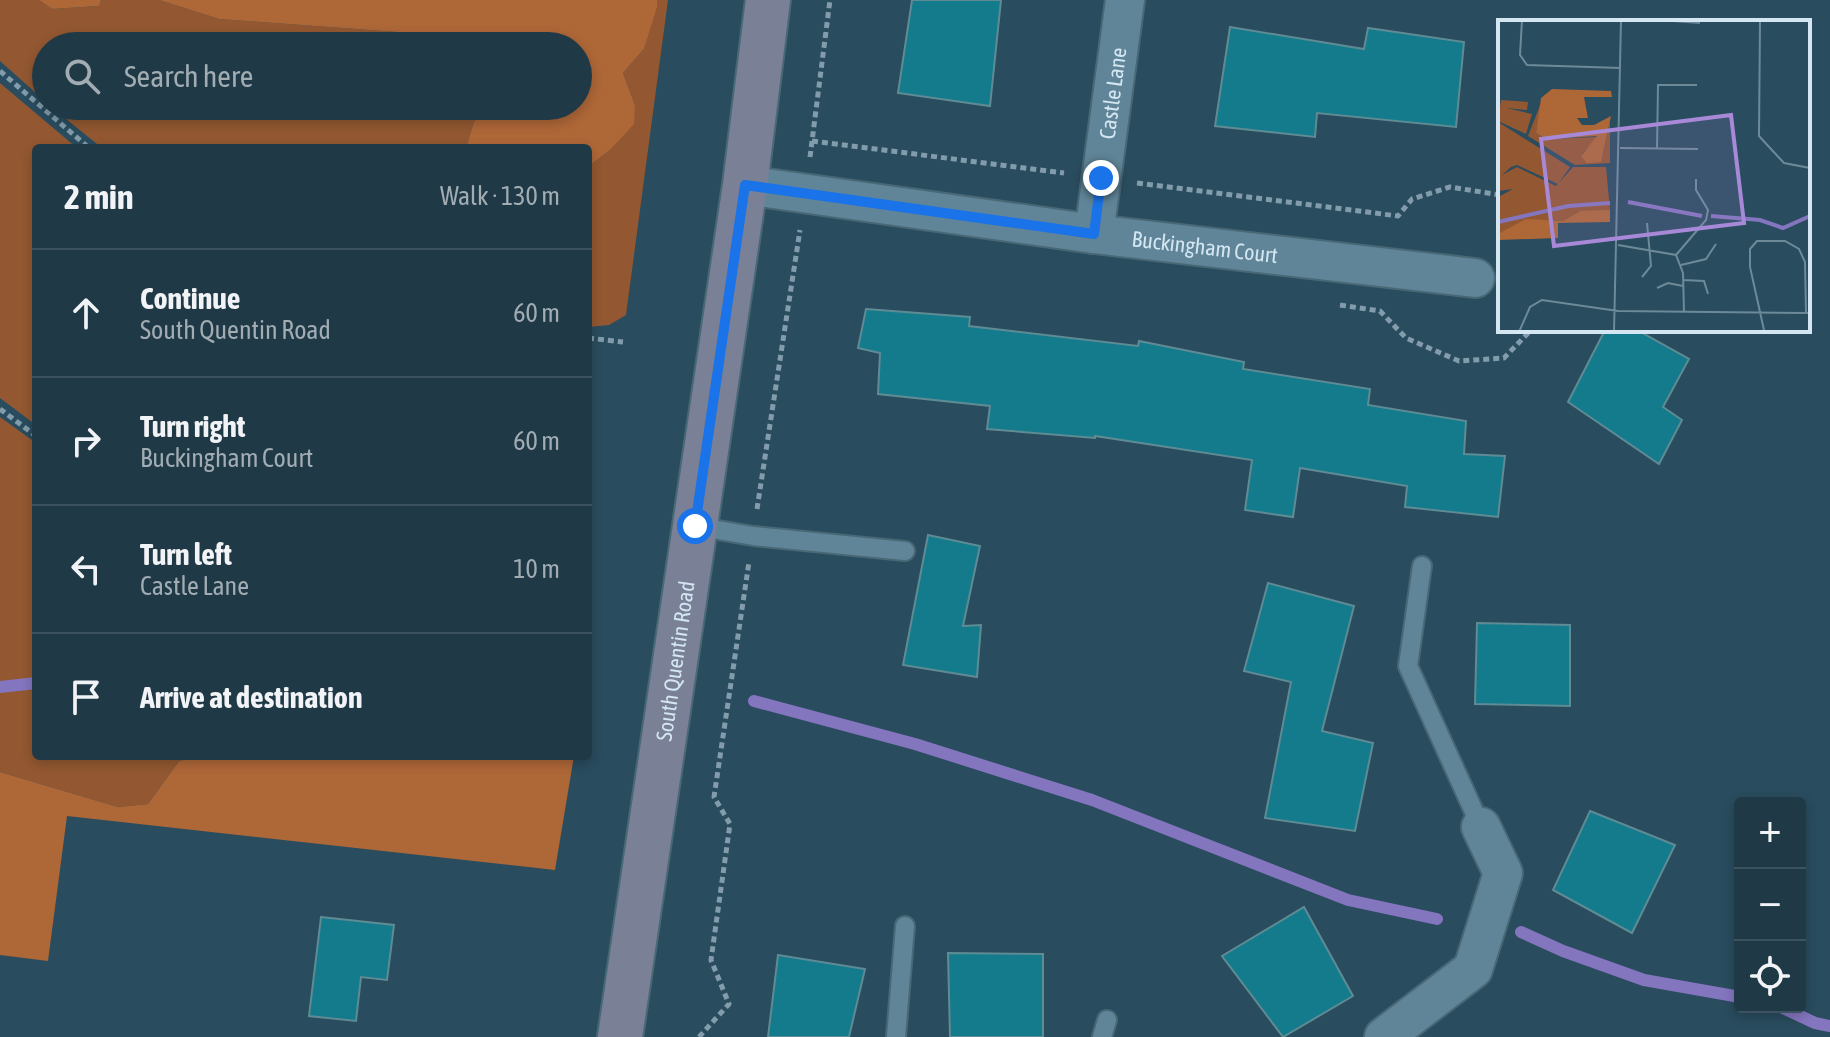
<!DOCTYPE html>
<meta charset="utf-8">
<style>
body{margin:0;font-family:"Asap Condensed",sans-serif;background:#27404d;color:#f1f3f6}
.controls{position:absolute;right:24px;bottom:24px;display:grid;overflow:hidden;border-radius:8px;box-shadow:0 4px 12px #0003}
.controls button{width:72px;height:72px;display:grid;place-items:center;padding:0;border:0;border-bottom:2px solid #3c535f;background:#1f3946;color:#f1f3f6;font:40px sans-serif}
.stop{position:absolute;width:24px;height:24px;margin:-18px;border:6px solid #1a73e8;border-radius:50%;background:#fff}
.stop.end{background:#1a73e8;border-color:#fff;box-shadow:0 2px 8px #0008}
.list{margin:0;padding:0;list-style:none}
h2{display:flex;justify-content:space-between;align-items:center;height:104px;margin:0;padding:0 32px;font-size:34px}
h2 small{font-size:26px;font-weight:400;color:#a1acb3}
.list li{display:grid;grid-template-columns:52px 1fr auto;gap:24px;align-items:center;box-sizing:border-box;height:128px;padding:0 32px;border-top:2px solid #3c535f}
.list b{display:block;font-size:30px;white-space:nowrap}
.list p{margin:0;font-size:26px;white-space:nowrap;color:#a1acb3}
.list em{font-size:26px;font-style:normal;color:#a1acb3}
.icon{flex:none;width:44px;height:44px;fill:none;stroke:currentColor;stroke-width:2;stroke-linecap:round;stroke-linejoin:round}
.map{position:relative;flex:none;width:1830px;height:1037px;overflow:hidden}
.search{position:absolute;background:#1f3946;box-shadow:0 4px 12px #0003;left:32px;top:32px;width:560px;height:88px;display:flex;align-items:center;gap:20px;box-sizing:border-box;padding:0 28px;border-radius:44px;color:#a1acb3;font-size:30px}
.panel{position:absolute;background:#1f3946;box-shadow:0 4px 12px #0003;left:32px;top:144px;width:560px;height:616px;border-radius:8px}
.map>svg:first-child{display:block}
.green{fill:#935831}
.forest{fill:#ae6737}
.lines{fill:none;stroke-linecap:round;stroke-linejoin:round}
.stream{stroke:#8475bf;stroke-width:12}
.building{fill:#147b8c;stroke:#5e8b94;stroke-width:2}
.service-casing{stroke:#496876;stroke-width:22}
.minor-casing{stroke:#496876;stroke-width:42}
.secondary-casing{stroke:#496876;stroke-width:48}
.path{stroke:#829cab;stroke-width:5;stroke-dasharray:6 4;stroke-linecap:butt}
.service{stroke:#608598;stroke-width:18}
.minor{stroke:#608598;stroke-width:38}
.secondary{stroke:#7a8096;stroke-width:44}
.route{stroke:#1a73e8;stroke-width:10}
.labels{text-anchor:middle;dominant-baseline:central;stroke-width:6;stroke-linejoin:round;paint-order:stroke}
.street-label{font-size:22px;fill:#d3e6f1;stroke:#1e4153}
.inset-river{fill:none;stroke:#8475bf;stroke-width:4}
.inset-road{fill:none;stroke:#6d8a99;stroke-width:2}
.view{fill:#a789d8;fill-opacity:0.15;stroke:#a789d8;stroke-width:4}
.inset-edge{fill:none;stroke:#d3e6f1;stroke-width:4}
</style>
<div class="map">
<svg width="1830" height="1037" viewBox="0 0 1830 1037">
<rect width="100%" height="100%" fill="#294c5e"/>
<!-- green -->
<g class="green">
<path d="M 0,0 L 39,0 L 52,9 L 99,6 L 101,0 L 159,0 L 219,19 L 522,41 L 538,46 L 46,46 L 46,102 L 0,61 Z"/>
<path d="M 657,0 L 668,0 L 626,315 L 609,325 L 588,327 L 588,167 L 610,150 L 635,105 L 623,73 L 644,49 Z"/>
<path d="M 0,83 L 77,148 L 36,148 L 36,425 L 0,398 Z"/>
<path d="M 50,106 L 499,106 L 474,121 L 466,148 L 102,148 Z"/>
<path d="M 0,417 L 36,443 L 36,756 L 198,756 L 179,761 L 148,804 L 118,807 L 0,772 Z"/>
</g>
<!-- forest -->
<g class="forest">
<path d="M 39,0 L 101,0 L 99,6 L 52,9 Z"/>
<path d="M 159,0 L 657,0 L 657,7 L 644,49 L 623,73 L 635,105 L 634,124 L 610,150 L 588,167 L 588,148 L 466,148 L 474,121 L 499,106 L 578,106 L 578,46 L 538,46 L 522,41 L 219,19 Z"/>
<path d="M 198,756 L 574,756 L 555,870 L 67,816 L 48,961 L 0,955 L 0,772 L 118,807 L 148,804 L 179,761 Z"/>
</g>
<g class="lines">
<!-- stream -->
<g class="stream">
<path d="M 0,687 L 36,683"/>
<path d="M 754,701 L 915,744 L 1092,800 L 1348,900 L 1437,919"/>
<path d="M 1521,932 L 1563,951 L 1644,980 L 1740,997"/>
<path d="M 1781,1007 L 1815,1023 L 1830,1026"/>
</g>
</g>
<!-- building -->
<g class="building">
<path d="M 912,0 L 1001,0 L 990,106 L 898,93 Z"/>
<path d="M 1230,27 L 1364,49 L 1368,28 L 1464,42 L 1456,127 L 1317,113 L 1315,137 L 1215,126 Z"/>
<path d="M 866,309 L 970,317 L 969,326 L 1138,346 L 1139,341 L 1244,362 L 1243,369 L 1370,389 L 1368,405 L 1466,421 L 1464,454 L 1505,456 L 1498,517 L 1405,507 L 1407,486 L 1300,468 L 1293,517 L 1245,510 L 1252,460 L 1095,436 L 1095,438 L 987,429 L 990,406 L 878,394 L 880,353 L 858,348 Z"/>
<path d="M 1605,330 L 1637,330 L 1689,359 L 1663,407 L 1682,420 L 1659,464 L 1568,402 Z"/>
<path d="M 928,535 L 980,546 L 963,626 L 981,625 L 977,677 L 903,665 Z"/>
<path d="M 1268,583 L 1354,606 L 1322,731 L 1373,743 L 1355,831 L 1265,818 L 1291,682 L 1244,671 Z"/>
<path d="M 1477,623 L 1570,625 L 1570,706 L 1475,704 Z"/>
<path d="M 1590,811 L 1675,845 L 1632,933 L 1553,890 Z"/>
<path d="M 1304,907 L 1353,996 L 1283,1037 L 1222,956 Z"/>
<path d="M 321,917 L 394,925 L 387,980 L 361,977 L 356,1021 L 309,1016 Z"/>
<path d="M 948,953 L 1043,954 L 1043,1037 L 950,1037 Z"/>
<path d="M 778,955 L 865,969 L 849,1037 L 768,1037 Z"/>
</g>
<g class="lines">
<!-- service casing -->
<g class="service-casing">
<g id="service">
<path d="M 695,526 L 753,536 L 905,551"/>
<path d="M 1422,566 L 1408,666 L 1481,827"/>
<path d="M 896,1037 L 905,926"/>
<path d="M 1102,1037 L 1107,1020"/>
</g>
</g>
<!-- minor casing -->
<g class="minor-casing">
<g id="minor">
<path id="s1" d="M 745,185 L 1094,234 L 1475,278"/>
<path id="s2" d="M 1094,234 L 1125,0"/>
<path d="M 1384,1037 L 1473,969 L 1503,873 L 1481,827"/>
</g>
</g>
<!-- secondary casing -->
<g class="secondary-casing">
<g id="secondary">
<path id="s3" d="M 620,1037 L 745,185 L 768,0"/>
</g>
</g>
<!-- path -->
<g class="path">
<path d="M 0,71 L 89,148"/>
<path d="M 812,141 L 1064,173"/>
<path d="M 810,157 L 830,0"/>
<path d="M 1137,183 L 1398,216 L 1412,199 L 1450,187 L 1500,195"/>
<path d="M 1340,305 L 1380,311 L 1406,338 L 1459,361 L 1504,358 L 1531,330"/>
<path d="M 588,338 L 623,342"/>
<path d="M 0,409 L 36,436"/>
<path d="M 757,509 L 800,230"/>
<path d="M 699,1037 L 729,1004 L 711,960 L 730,824 L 714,797 L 749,562"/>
</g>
<!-- service -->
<use href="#service" class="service"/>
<!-- minor -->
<use href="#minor" class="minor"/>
<!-- secondary -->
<use href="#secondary" class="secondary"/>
</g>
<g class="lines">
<!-- route -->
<path class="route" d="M 695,526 L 745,185 L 1094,234 L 1101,178"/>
</g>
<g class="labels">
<!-- street labels -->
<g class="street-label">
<text stroke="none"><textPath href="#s2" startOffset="142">Castle Lane</textPath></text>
<text stroke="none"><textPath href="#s1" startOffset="464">Buckingham Court</textPath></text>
<text stroke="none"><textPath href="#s3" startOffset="380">South Quentin Road</textPath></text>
</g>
</g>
<!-- overview -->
<g transform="translate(1498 20)">
<rect width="312" height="312" fill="#294c5e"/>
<path d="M 3,80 L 30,82 L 29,90 L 8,88 L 34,94 L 28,114 L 0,101 ZM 43,83 L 38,113 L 48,119 L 100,117 L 84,134 L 95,142 L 104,137 L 112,101 L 112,143 L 77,145 L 30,116 ZM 0,102 L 72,147 L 60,164 L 19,145 L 13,147 L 4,155 L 19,147 L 58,166 L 75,147 L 108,147 L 112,190 L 65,201 L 32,200 L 0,214 L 0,177 L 15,169 L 0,171 Z" fill="#935831"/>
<path d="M 54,69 L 113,71 L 114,77 L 86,77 L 90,98 L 79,98 L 84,105 L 96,105 L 113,96 L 103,142 L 89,143 L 83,136 L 99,116 L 48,119 L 38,113 L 43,78 ZM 112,190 L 112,202 L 60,203 L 60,218 L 0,220 L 0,214 L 28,199 L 65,201 L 83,191 Z" fill="#ae6737"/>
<path class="inset-river" d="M 130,182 L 204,196M 213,196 L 262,200 L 285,208 L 312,196M 0,202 L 70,186 L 112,183"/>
<path class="inset-road" d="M 24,0 L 22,35 L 29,45 L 123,48M 162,0 L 202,3M 262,0 L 261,116 L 286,143 L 312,148M 122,128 L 200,129M 159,129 L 160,65 L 199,65M 120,225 L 178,235 L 185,253 L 186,292M 178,235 L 208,200 L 210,190 L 198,170 L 198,159M 183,245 L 208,239 L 218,224M 144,257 L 153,246 L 149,203M 185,260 L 206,261 L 210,274M 159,268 L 170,263 L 185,266M 266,310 L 252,247 L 252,229 L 259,221 L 287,221 L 301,229 L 307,242 L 308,293M 21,312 L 32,287 L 44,280 L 120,291 L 312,293M 116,312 L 123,0M 237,312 L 289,312"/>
<path class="view" d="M 233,95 L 246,203 L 56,226 L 43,119 Z"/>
<rect width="312" height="312" class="inset-edge"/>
</g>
</svg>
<div class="controls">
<button>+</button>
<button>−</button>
<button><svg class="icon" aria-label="locate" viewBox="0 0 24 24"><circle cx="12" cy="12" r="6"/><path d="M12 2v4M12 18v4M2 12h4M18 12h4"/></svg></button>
</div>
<div class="stop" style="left:695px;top:526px"></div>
<div class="stop end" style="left:1101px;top:178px"></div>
<div class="search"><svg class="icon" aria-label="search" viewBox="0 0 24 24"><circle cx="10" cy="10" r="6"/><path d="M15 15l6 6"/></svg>Search here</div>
<section class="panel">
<h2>2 min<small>Walk · 130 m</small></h2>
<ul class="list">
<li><svg class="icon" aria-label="ahead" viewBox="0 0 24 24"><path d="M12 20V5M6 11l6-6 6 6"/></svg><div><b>Continue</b><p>South Quentin Road</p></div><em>60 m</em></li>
<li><svg class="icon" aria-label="right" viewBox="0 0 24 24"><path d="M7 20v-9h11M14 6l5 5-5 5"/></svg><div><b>Turn right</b><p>Buckingham Court</p></div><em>60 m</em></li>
<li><svg class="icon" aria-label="left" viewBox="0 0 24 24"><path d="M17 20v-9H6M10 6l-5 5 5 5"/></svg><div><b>Turn left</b><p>Castle Lane</p></div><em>10 m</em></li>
<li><svg class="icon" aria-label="arrive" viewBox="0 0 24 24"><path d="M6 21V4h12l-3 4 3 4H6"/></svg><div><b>Arrive at destination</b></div></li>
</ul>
</section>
</div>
